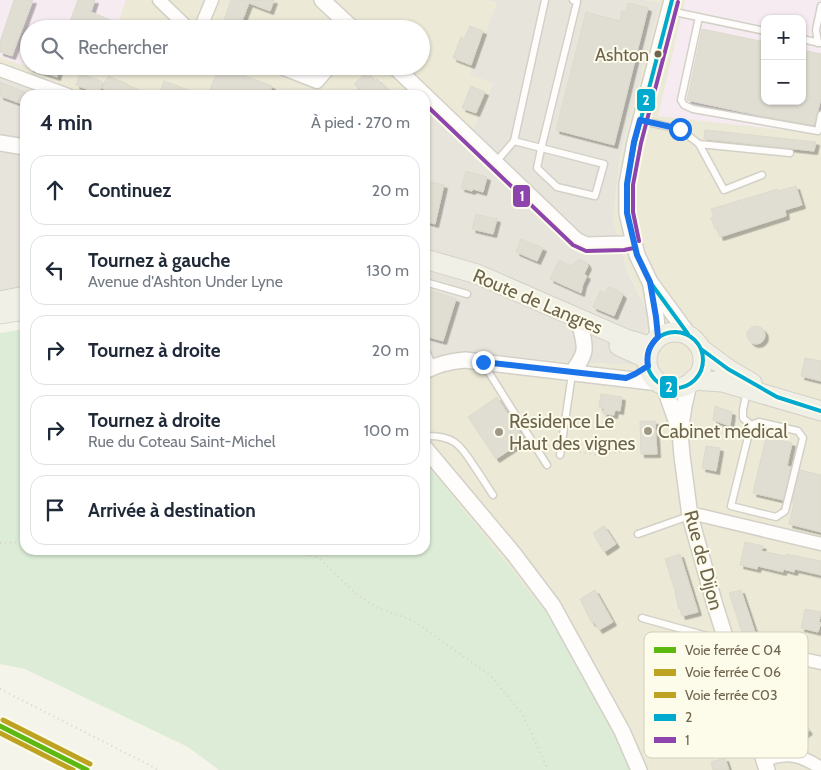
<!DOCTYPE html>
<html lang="fr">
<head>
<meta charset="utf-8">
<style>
  body { margin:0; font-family:Cabin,sans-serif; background:#f2f2f3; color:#1f2937 }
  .controls { position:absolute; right:15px; top:15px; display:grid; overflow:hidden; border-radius:10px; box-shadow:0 1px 4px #0004 }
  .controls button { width:45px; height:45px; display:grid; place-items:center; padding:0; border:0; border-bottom:1px solid #e0e1e3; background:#fff; color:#1f2937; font:25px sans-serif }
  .stop { position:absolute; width:15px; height:15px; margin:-11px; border:4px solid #1a73e8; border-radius:50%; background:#fff }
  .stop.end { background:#1a73e8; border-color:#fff; box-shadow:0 1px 5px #0008 }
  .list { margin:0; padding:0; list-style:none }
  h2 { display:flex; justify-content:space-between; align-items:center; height:65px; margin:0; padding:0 20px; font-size:21px }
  h2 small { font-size:16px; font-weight:400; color:#747a83 }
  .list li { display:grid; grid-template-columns:32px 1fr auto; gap:15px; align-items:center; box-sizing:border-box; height:70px; margin:0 10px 10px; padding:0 10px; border:1px solid #e0e1e3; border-radius:15px }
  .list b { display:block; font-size:19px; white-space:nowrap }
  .list p { margin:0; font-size:16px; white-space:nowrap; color:#747a83 }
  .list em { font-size:16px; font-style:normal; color:#747a83 }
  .icon { flex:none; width:28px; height:28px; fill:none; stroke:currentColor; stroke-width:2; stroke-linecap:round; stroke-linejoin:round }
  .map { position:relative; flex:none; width:821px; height:770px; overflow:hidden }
  .search { position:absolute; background:#fff; box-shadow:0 1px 4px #0004; left:20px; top:20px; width:410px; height:55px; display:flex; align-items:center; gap:12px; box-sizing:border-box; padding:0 18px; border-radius:28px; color:#747a83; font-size:19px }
  .panel { position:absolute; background:#fff; box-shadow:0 1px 4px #0004; left:20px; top:90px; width:410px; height:465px; border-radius:15px }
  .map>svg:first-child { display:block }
</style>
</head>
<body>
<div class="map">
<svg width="821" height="770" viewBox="0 0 821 770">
  <defs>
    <filter id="shadow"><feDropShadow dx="3.5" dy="3.5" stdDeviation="0" flood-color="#0004"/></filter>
  </defs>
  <rect width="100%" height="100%" fill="#f5f4ea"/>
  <!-- residential -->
  <path fill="#ece9d7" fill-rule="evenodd" d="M0,0h487l10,3 -26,72 22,8 -20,47 -48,-28v-7h-346l-79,-31zM29,29h392v37h-392z
    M645,0h176v770h-177l-99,-159 -120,-149v-98l10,-4 50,-6 69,7 78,4 19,-46 -24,-48 -14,-52 7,-63 39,-153zM765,19h37v82h-37z"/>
  <!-- industrial -->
  <path fill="#e7e5db" d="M487,0h158l15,3 -40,153 -7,63 14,52 24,48 -19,46 -78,-4 -69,-7 -50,6 -10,4v-262l9,-9 39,36 20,-46 -23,-8 27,-72z
    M0,63l85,32h-60v201l-25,4z"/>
  <!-- education -->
  <path fill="#f5ebf0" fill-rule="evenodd" d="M0,0h126l-10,29h-87v37h34l-5,12 -58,-21z
    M685,0h136v134l-163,-18zM765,19h37v82h-37z"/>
  <!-- green -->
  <path fill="#dcecd6" d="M25,329v221h400v-88l120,149 99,159h-425l-31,-23 -163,-78 -25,-5v-331z"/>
  <!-- building -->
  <path fill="#e0ddd2" stroke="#dddacd" filter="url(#shadow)" d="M14,0h19l-21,56 -12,-4v-10z
    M78,0h17l-4,12 42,17h-66z
    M231,0h43l-4,11 -21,-8 -10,26h-18z
    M628,3l20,5 -34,137 -58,-15 30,-118 34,9 2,-10 4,1z
    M470,26l13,5 -12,34 -18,-7 8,-21 3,2z
    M702,29l63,13v59h37v-51l19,4v44l-7,27 -52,-9 -75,-16z
    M30,66h30l-3,11 -27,-9z
    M219,66l53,20 -3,9h-61z
    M366,72l9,9 2,-2 11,11 -4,5h-18l-12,-11z
    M80,73l23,9 -4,12 -23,-9z
    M108,76l18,7v1l25,11h-34l-15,-7z
    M164,81l35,13v1h-40z
    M0,82l25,10v13l-25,-9z
    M471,86l14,6 -9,21 -14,-5z
    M705,130l111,12 -2,9 -110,-12z
    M466,171l21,6 -4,15 -10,-3 -1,2 -11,-3z
    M425,181l19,4 -9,39 -10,-3z
    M796,186l6,19 -17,5 1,6 -66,21 -3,-8h-2l-4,-11 3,-1 -3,-8 67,-20v2z
    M476,214l21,5 -4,15 -21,-5z
    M521,239l22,9 -6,13 -21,-9z
    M580,259l6,3 2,4 -4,8 3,2 -4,8 -2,9 -31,-14 9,-19 11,6z
    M608,287l11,4 4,4 -9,21 -21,-9 7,-16 5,2z
    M425,289l31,10 -13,42 -18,-5z
    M747 335a9 9 0 1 1 18 0a9 9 0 1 1-18 0Z
    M805,358l16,3v20l-20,-5z
    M601,394l21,3 -2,14 -5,-1 -1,5 -11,-1 1,-6 -5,-1z
    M497,397l28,43 -29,19 -28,-42z
    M715,406l17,6 -2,14 -17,-6z
    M640,421h15l2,33h-16z
    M766,437l26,6 -5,23 4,1 -8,33 -30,-7z
    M706,446l14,2 -4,23 -14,-3z
    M800,470l21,5v57l-32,-8 5,-21 -2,-1z
    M604,526l12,18 -12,8 -11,-19z
    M745,542l18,4 -2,5 25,5v-2l35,7v14l-26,-6 -1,3 -11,-3v3l-25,-6 -1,3 -17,-4z
    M680,554l18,58 -16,4 -2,-7h-1l-4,-15h1l-11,-35z
    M595,590l18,32 -14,8 -5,-8 -2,1 -12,-24z
    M741,590l15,45 5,-1 5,14 8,-3 5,16 -21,6 -7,-25 -5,2 -17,-51z
    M805,609l16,3 -2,10 2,1 -3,9 -17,-4z
    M774,694l12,15 4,-3 19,25 -15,11 -30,-40z
    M725,758l4,12h-16l-2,-8z"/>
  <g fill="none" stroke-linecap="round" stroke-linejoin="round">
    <!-- service casing -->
    <g stroke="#d3d1c7" stroke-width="9">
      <path id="service" d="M670,11l95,20
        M699,17l-18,83 3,5 9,4 125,22 3,-16
        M802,39l18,4
        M818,43l-2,-13 5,-24
        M642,121l38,8 19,15 25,46 38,-15
        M514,141l90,23 -9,32 -38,-9 -20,-19 4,-19 36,-147 -4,-2
        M699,144l91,9
        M496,162l18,-21 31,-141
        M425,282l42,12
        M427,353l6,14
        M483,363l64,102
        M747,390l-4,20v8l8,7 -20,81 45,11 9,-6 18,-73 -5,-7 -39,-9 -8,3
        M425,436c28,-1 35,8 49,30 7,10 13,20 19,29
        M560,455l12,-81
        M638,534l51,-18
        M642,618l83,23"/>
    </g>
    <!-- minor casing -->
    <g stroke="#d3d1c7" stroke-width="15">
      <path id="minor" d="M159,0l30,29
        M200,29l12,-29
        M276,66l41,16 14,-16
        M0,70l68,25
        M690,516l9,-1 122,29
        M803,659l18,4
        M764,760c24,-8 35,-6 57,8"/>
    </g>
    <!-- tertiary casing -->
    <g stroke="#d3d1c7" stroke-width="18">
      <path id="tertiary" d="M322,0l31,29
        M672,0l-37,142 -8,42v29l10,42 13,27 38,52
        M394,66l182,174 10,5 38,-1 9,-2
        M0,143l25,4
        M651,286l5,31 2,20
        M425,371c13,-7 26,-10 40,-11l194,23
        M572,373c13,-19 15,-21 9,-44
        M689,384l-5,22 -4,26 2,24 8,60 25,89 52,165
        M664,386l15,43
        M425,448l88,105 40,53 69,125 17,39"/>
    </g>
    <!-- primary casing -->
    <g stroke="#d3d0c7" stroke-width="21">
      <path id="primary" d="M425,259l52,15 149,65 24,7
        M0,301l25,-5
        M0,314l25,-4
        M647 360a28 28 0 1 1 56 0a28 28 0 1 1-56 0Z
        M619,346l28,13
        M701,349l27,20 24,14
        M693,380l29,2 99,29"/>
    </g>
    <!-- path -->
    <path stroke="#d6d3cb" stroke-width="2" stroke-dasharray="1 4" stroke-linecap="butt" d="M570,450l27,5 37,-5
      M0,543l25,-1
      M302,550l19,10 34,33 23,15 34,12 79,56 32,39 25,55
      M0,689l159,81"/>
    <!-- service -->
    <use href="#service" stroke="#fefdfc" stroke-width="6"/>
    <!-- minor -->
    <use href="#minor" stroke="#fefdfc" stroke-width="12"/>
    <!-- tertiary -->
    <use href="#tertiary" stroke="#fefdfc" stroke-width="15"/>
    <!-- primary -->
    <use href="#primary" stroke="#f0f0e6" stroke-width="19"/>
    <!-- bus-1 casing -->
    <g stroke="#fdfceb" stroke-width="8">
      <path id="bus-1" d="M672,0l-37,142 -8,42v29l10,42 13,27 38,52
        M647 360a28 28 0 1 1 56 0a28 28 0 1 1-56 0Z
        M701,349l27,20 49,28 44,14"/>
    </g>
    <!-- bus-2 casing -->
    <g stroke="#fdfceb" stroke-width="8">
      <path id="bus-2" d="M425,104l148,141 13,6 38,-1 10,-2
        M639,241l-6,-29v-27l8,-42 37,-141"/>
    </g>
    <!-- bus-1 -->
    <use href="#bus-1" stroke="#00a9ce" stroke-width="4"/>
    <!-- bus-2 -->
    <use href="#bus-2" stroke="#8e44ad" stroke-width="4"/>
    <!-- rail-1 casing -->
    <g stroke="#fdfceb" stroke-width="9">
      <path id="rail-1" d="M0,726l87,44"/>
    </g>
    <!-- rail-2 casing -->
    <g stroke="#fdfceb" stroke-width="9">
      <path id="rail-2" d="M0,733l73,37"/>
    </g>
    <!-- rail-3 casing -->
    <g stroke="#fdfceb" stroke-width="9">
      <path id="rail-3" d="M3,720l87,44"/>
    </g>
    <!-- rail-1 -->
    <use href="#rail-1" stroke="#5db810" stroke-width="5"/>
    <!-- rail-2 -->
    <use href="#rail-2" stroke="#bea322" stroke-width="5"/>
    <!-- rail-3 -->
    <use href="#rail-3" stroke="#bea322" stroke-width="5"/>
  </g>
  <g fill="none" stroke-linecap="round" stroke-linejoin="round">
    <!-- route -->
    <path stroke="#1a73e8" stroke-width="6" d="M483,362l143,16 9,-4 13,-8c-2,-12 1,-20 10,-29l-2,-20 -6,-35 -13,-27 -10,-42v-29l7,-42 6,-22 40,9"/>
  </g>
  <!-- markers -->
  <circle fill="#6f654e" stroke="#fdfceb" stroke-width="2" cx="658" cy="54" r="4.5"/>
  <g fill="#9e9785" stroke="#fdfceb" stroke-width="2">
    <circle cx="648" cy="431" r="5"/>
    <circle cx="499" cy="432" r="5"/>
  </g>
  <g text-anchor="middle" stroke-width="4" stroke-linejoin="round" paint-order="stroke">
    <!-- bus labels -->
    <g font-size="18" fill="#6f654e" stroke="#fdfceb" text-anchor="end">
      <text x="649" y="61">Ashton</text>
    </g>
    <!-- street labels -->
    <g font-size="19" fill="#6f654e" stroke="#fdfceb">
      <text transform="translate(538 301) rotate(23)" y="7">Route de Langres</text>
      <text transform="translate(704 560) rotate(75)" y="7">Rue de Dijon</text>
    </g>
    <!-- poi labels -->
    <g font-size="19" fill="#6f654e" stroke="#fdfceb" text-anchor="start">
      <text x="509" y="428">Résidence Le<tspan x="509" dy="22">Haut des vignes</tspan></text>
      <text x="658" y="438">Cabinet médical</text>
    </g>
  </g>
  <!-- legend -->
  <rect x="644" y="632" width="164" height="126" rx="8" fill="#fdfceb" stroke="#d2cfbc" stroke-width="1"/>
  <rect x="654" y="647" width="22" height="6" fill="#5db810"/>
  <rect x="654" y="669" width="22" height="7" fill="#bea322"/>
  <rect x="654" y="692" width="22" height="6" fill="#bea322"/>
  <rect x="654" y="714" width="22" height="7" fill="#00a9ce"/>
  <rect x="654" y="737" width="22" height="6" fill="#8e44ad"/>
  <g font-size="14" fill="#6f654e">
    <text x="685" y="655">Voie ferrée C 04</text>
    <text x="685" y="677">Voie ferrée C 06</text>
    <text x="685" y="700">Voie ferrée C03</text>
    <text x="685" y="722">2</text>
    <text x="685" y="745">1</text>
  </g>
  <g stroke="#fdfceb" stroke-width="2">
    <rect x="636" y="88" width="20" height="24" rx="5" fill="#00a9ce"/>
    <rect x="512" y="184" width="19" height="24" rx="5" fill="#8e44ad"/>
    <rect x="659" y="375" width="19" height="24" rx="5" fill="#00a9ce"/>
  </g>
  <g font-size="14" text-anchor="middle" font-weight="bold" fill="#fff">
    <text x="646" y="105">2</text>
    <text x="522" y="201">1</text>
    <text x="669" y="392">2</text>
  </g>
</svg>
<div class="controls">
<button>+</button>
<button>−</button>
</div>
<div class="stop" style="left:680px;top:129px"></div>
<div class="stop end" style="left:483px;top:362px"></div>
<div class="search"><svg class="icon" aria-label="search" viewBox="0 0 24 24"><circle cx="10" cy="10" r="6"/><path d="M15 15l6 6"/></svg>Rechercher</div>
<section class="panel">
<h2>4 min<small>À pied · 270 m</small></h2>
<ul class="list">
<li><svg class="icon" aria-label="ahead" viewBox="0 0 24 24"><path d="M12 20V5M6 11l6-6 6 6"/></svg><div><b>Continuez</b></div><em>20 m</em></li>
<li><svg class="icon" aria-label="left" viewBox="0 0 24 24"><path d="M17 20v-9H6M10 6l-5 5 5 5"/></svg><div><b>Tournez à gauche</b><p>Avenue d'Ashton Under Lyne</p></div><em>130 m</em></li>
<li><svg class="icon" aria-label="right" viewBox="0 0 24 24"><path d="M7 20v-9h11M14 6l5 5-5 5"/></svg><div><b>Tournez à droite</b></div><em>20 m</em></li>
<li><svg class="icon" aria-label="right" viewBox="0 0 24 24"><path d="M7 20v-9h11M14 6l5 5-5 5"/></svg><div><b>Tournez à droite</b><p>Rue du Coteau Saint-Michel</p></div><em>100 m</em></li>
<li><svg class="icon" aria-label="arrive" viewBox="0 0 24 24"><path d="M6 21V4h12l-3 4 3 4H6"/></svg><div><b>Arrivée à destination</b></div></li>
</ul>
</section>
</div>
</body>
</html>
